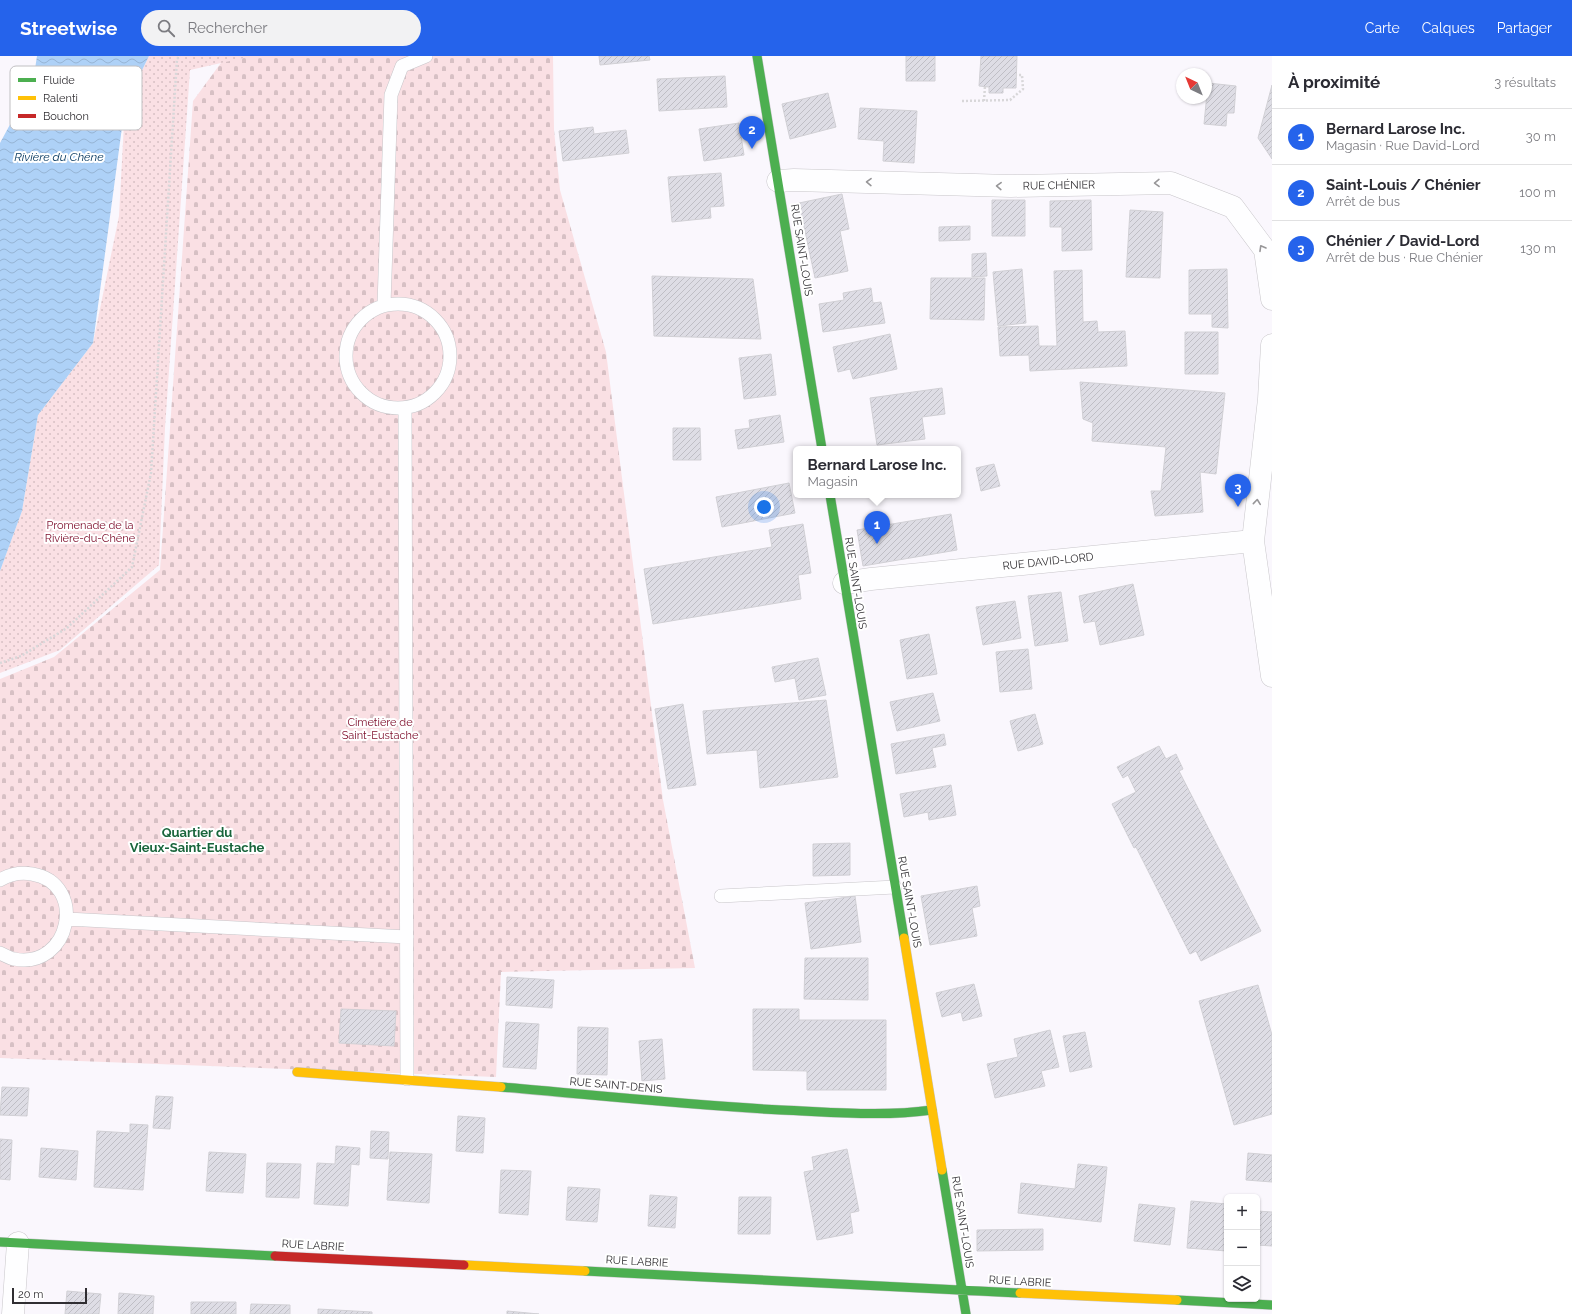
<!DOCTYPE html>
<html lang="fr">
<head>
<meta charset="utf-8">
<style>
  body { margin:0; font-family:Raleway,sans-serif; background:#f2f2f3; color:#2b2b33 }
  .controls { position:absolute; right:12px; bottom:12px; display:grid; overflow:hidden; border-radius:6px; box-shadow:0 1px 3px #0004 }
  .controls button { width:36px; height:36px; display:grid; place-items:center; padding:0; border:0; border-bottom:1px solid #e1e1e2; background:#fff; color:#2b2b33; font:20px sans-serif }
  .compass { position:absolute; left:1176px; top:12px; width:36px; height:36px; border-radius:50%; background:#fff; box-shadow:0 1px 3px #0004; rotate:317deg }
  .scale { position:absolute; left:12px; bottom:10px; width:75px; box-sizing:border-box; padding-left:4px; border:2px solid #302e32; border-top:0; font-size:11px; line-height:14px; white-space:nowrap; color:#302e32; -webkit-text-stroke:3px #fff; paint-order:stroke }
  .you { position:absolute; left:764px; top:451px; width:14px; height:14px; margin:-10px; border:3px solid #fff; border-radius:50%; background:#1a73e8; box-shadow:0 0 0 6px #1a73e833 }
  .badge { display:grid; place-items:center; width:26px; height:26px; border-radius:50%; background:#2563eb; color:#fff; font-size:13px; font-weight:700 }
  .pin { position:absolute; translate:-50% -33px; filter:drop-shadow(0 1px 2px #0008) }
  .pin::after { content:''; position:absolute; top:21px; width:14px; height:12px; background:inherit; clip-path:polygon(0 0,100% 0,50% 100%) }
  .popup { position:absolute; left:793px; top:390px; width:168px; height:52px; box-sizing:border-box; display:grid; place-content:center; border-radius:6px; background:#fff; filter:drop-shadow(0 1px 3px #0005); font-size:13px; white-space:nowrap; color:#7c7c81 }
  .popup b { font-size:15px; color:#2b2b33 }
  .popup::after { content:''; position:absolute; left:50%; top:100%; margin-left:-8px; border:8px solid transparent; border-top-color:#fff }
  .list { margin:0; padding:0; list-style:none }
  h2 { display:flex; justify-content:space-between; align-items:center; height:52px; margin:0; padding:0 16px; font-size:17px }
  h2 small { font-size:13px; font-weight:400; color:#7c7c81 }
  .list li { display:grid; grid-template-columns:26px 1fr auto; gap:12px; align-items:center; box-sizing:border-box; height:56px; padding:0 16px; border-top:1px solid #e1e1e2 }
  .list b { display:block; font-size:15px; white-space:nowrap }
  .list p { margin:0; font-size:13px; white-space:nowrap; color:#7c7c81 }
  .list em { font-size:13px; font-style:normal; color:#7c7c81 }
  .icon { flex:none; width:22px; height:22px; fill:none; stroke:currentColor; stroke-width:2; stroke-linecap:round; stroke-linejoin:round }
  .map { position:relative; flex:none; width:1272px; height:1258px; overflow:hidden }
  header { display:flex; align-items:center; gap:24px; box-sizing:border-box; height:56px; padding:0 20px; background:#2563eb; color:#fff }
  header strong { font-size:19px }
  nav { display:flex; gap:22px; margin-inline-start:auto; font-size:14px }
  .search { width:280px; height:36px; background:#f2f2f3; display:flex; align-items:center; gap:10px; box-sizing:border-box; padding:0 14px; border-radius:22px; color:#7c7c81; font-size:15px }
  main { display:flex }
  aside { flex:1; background:#fff }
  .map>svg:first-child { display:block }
</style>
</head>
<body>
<header>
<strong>Streetwise</strong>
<div class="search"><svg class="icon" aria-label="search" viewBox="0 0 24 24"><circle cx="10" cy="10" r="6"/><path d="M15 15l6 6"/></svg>Rechercher</div>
<nav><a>Carte</a><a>Calques</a><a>Partager</a></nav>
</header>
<main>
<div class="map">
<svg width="1272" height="1258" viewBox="0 0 1272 1258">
  <defs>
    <pattern id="cemetery-stones" width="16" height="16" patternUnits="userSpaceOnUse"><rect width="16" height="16" fill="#fae0e4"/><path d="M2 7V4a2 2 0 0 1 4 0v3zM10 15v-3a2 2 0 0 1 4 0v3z" fill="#d7c0c4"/></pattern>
    <pattern id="park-dots" width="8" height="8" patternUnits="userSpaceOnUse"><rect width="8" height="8" fill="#fae0e4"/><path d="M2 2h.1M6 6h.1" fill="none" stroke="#d7c0c4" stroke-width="1.8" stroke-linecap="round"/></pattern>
    <pattern id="water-waves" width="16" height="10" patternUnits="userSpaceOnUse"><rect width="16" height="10" fill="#aed1f7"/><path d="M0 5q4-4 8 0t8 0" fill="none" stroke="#96b4d4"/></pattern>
    <pattern id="building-hatch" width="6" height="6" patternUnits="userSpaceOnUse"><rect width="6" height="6" fill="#dedde5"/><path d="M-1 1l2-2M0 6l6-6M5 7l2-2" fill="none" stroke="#bfbec5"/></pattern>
  </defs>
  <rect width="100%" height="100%" fill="#faf7fd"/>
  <!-- cemetery -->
  <path fill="url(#cemetery-stones)" d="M226,0h327l1,74 6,60 46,162 57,448 32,168 -194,4 -5,105 -496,-19v-379l54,-22 106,-87 33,-469z"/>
  <!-- park -->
  <path fill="url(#park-dots)" d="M149,0h103l-62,14 -25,358 -6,137 -99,85 -60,23v-102l22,-60 16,-96 55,-72 26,-127 6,-111z"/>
  <!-- water -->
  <path fill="url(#water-waves)" d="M37,0h112l-24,49 -32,238 -55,72 -16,96 -22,60v-428l33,-61z"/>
  <!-- building -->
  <path fill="url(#building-hatch)" stroke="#d1d0d5" d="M599,0h50l1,4 -50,5z
    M906,0h29v25h-29z
    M981,0h36l-1,32h-13v5h-14v-6l-10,-1z
    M725,20l2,31 -68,4 -2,-32z
    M1208,27l28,3 -2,27h-7l-1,13 -22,-2z
    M1272,29v74l-14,-21z
    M828,37l8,34 -46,12 -8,-35z
    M860,52l57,3 -3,52 -31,-2 1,-20 -26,-2z
    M739,67l5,32 -40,6 -5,-32z
    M593,71l1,7 32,-4 3,23 -66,8 -4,-30z
    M721,117l3,33 -14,1 1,11 -39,4 -4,-45z
    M842,138l7,35 -9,2 8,40 -33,7 -16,-75z
    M992,144h33v36h-33z
    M1091,144l1,50 -30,1v-24h-12v-26z
    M1130,154l33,2 -3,66 -34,-1z
    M970,170v14l-31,1v-14z
    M986,197l1,23 -15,1v-23z
    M1022,213l4,54 -28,3 -5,-54z
    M1227,213l1,59 -16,-1v-13h-23v-44z
    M1082,214l1,52 14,-1 1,11 27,-1 2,35 -97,5 -1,-16 -29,1 -2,-29 40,-1 1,20h18l-3,-75z
    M652,220l101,3 8,60 -107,-3z
    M931,222h54l-1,42 -54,-1z
    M871,232l2,15 8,-1 4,21 -62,9 -4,-28 25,-4 -1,-7z
    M1185,276h33v42h-33z
    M890,278l7,35 -44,10 -3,-10 -12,3 -5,-25z
    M771,298l5,41 -32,4 -5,-41z
    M1080,326l145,11 -9,81 -16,-2 3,40 -48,4 -4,-25h10l5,-44 -74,-6 1,-18 -10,-4z
    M942,332l3,26 -23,3 3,22 -48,6 -7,-47z
    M780,359l4,27 -46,7 -3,-19 15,-2 -1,-8z
    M673,372h27l1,32h-28z
    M994,408l6,22 -19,5 -5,-23z
    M789,427l6,30 -73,14 -6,-30z
    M951,458l6,36 -94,16 -6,-36z
    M803,468l8,49 -13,2 3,24 -148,25 -9,-55 128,-22 -3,-17z
    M1133,528l11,51 -44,10 -5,-24 -11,2 -5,-27z
    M1061,536l7,49 -33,5 -7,-50z
    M1015,545l6,37 -38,7 -7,-38z
    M929,578l8,40 -30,5 -7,-39z
    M1028,593l4,40 -32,3 -4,-40z
    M818,602l8,37 -27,5 -4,-22 -20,4 -3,-15z
    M933,637l7,28 -43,10 -7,-29z
    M826,644l12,77 -78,11 -3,-38 -50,4 -4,-43z
    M683,648l13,81 -28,4 -13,-80z
    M1035,658l8,30 -25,7 -8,-30z
    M944,678l2,11 -14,3 4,19 -40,7 -5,-30z
    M1159,690l7,13 10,-5 7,15 -4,2 82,160 -60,30 -5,-10 -6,3 -54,-107 -2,1 -22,-44 24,-12 -8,-17 -5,3 -6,-11z
    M951,729l5,30 -27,5 -1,-8 -24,5 -4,-23z
    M850,787v32l-37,1v-32z
    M977,830l3,20 -8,2 5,28 -47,9 -9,-49z
    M855,840l6,46 -50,7 -6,-46z
    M805,902h63v42l-64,-1z
    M507,921l47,3 -2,28 -46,-3z
    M974,928l8,32 -19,5 -2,-9 -19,5 -6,-24z
    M1258,929l14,50v79l-38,11 -35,-124z
    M341,953l55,2 -2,35 -55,-3z
    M753,953h46v11h87v70h-79v-19l-54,-1z
    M506,966l33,2 -3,45 -33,-2z
    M578,971l30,1 -1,47 -30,-1z
    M1050,974l9,37 -18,4 4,15 -50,12 -8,-34 31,-7 -4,-18z
    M1085,976l7,35 -22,5 -7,-36z
    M662,983l3,40 -23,2 -3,-40z
    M2,1031l27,1 -2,28 -27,-1z
    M156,1040l17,1 -3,32 -17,-1z
    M458,1060l27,2 -2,35 -27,-2z
    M130,1068l18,1 -5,65 -49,-3 3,-56 33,2z
    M371,1075l18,1 -1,27 -18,-1z
    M0,1083l12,1 -2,40 -10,-1z
    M336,1090l24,2 -1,17 -8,-1 -3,42 -34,-2 3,-41 18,1z
    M41,1092l37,3 -2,29 -37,-3z
    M847,1093l12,62 -9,2 3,20 -36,7 -13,-68 10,-2 -2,-13z
    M209,1096l37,2 -3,39 -37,-2z
    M390,1096l42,2 -3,49 -42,-3z
    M1248,1097l24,2v27l-26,-2z
    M267,1107l34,1 -2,34 -33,-1z
    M1078,1108l29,3 -6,55 -83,-9 3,-30 54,6z
    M501,1114l30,1 -3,44 -29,-2z
    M568,1131l32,2 -3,33 -31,-2z
    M650,1139l27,2 -2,31 -27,-2z
    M739,1141h32l-1,37h-32z
    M1191,1145l36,3v47l-40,-3z
    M1139,1148l36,4 -5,37 -36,-4z
    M1257,1155l15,1v34l-15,-1z
    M1043,1173v21l-66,1v-21z
    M67,1235l34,3 -2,20h-34z
    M119,1237l35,3 -1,18h-35z
    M191,1246h45v12h-45z
    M251,1248l39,1v9h-40z
    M318,1253l54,3v2h-54z
    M507,1255l32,3h-32z"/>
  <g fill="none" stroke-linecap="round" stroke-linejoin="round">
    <!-- lane casing -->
    <g stroke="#c8c6ca" stroke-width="14">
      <path id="lane" d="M346 300a52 52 0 1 1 104 0a52 52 0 1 1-104 0Z
        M384,249l7,-210 11,-29 24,-10
        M405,352l2,671
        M0,824c10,-6 21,-8 32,-6 56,9 39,96 -18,85 -5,-1 -10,-4 -14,-6
        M721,840l174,-9
        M67,863l340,18"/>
    </g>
    <!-- street casing -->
    <g stroke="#c8c6ca" stroke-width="23">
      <path id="street" d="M778,125l16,-1 217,6 160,-3 62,24 32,43 7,49
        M1272,289l-3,54 -16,142 19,135
        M844,527l27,-4 382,-38
        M13,1258l5,-71"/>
    </g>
    <!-- fast casing -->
    <g stroke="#c8c6ca" stroke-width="10">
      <path id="fast" d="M757,0l65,393
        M830,439l74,443
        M501,1031c93,8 187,18 280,23 51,2 101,7 151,0
        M942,1114l24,144
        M0,1186l275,14
        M585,1215l435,22
        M1177,1244l95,5"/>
    </g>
    <!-- slow casing -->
    <g stroke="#c8c6ca" stroke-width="10">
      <path id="slow" d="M904,882l38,232
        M297,1016l204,15
        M464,1209l121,6
        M1020,1237l157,7"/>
    </g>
    <!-- jam casing -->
    <g stroke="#c8c6ca" stroke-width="10">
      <path id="jam" d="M275,1200l189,9"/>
    </g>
    <!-- path -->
    <path stroke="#d8d7d9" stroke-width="2.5" stroke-dasharray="2 2" stroke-linecap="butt" d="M962,45l48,-1 13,-11 -1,-14h-6
      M984,45l1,-15
      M0,607l21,-7 46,-28 65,-61 19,-94 26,-414 3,-3"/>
    <!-- lane -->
    <use href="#lane" stroke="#fefeff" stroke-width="13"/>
    <!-- street -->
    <use href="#street" stroke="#fefeff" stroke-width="22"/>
    <!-- fast -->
    <use href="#fast" stroke="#4caf50" stroke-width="9"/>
    <!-- slow -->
    <use href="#slow" stroke="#ffc107" stroke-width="9"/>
    <!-- jam -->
    <use href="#jam" stroke="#c62828" stroke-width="9"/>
  </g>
  <!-- one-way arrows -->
  <defs><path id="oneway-chevron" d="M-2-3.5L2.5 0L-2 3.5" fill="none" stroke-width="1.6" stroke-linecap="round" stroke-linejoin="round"/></defs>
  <g stroke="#979698">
    <use href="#oneway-chevron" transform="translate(869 126) rotate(-179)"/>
    <use href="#oneway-chevron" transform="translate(1157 127) rotate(179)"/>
    <use href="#oneway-chevron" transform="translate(999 130) rotate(-178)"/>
    <use href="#oneway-chevron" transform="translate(1262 192) rotate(-120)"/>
    <use href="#oneway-chevron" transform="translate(1257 446) rotate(-84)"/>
  </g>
  <g text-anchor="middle" stroke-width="4" stroke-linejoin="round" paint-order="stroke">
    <!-- street labels -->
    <g font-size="11" fill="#302e32" stroke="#fff">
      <text transform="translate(1059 129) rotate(-1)" y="4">RUE CHÉNIER</text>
      <text transform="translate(802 194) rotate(81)" y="4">RUE SAINT-LOUIS</text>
      <text transform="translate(1048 505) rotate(-6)" y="4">RUE DAVID-LORD</text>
      <text transform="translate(856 527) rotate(81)" y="4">RUE SAINT-LOUIS</text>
      <text transform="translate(910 846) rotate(80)" y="4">RUE SAINT-LOUIS</text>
      <text transform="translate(616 1029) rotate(5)" y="4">RUE SAINT-DENIS</text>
      <text transform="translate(963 1166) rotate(81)" y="4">RUE SAINT-LOUIS</text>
      <text transform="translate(313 1189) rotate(3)" y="4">RUE LABRIE</text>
      <text transform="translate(637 1205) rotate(3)" y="4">RUE LABRIE</text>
      <text transform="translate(1020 1225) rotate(3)" y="4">RUE LABRIE</text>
    </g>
    <!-- park labels -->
    <g font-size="11" fill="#7c0b29" stroke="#fff">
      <text x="90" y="473">Promenade de la<tspan x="90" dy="13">Rivière-du-Chêne</tspan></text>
      <text x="380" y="670">Cimetière de<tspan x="380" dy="13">Saint-Eustache</tspan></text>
    </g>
    <!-- water labels -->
    <g font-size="12" font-style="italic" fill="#01335b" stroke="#fff">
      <text x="59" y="105">Rivière du Chêne</text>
    </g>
    <!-- quarter labels -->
    <g font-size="13" font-weight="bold" fill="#19653b" stroke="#fff">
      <text x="197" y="781">Quartier du<tspan x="197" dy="15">Vieux-Saint-Eustache</tspan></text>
    </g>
  </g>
  <!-- legend -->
  <rect x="10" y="10" width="132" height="64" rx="6" fill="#fff" stroke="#c1c0c2" stroke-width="1"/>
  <rect x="18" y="22" width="18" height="4" fill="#4caf50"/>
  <rect x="18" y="40" width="18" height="4" fill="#ffc107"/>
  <rect x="18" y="58" width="18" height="4" fill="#c62828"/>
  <g font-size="11" fill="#302e32">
    <text x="43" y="28">Fluide</text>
    <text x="43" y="46">Ralenti</text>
    <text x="43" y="64">Bouchon</text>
  </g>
</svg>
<div class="controls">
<button>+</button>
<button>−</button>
<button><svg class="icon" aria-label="layers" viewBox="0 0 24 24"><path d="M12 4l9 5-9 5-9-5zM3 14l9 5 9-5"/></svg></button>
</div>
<svg class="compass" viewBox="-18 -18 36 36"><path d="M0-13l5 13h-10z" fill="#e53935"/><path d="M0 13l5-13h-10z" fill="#7c7c81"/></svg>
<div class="scale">20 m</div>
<div class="you"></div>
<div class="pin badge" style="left:877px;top:488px">1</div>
<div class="popup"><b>Bernard Larose Inc.</b>Magasin</div>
<div class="pin badge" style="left:752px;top:93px">2</div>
<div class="pin badge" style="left:1238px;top:451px">3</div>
</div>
<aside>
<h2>À proximité<small>3 résultats</small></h2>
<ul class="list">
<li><span class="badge">1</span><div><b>Bernard Larose Inc.</b><p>Magasin · Rue David-Lord</p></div><em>30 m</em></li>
<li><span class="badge">2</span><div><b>Saint-Louis / Chénier</b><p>Arrêt de bus</p></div><em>100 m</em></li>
<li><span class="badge">3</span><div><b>Chénier / David-Lord</b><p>Arrêt de bus · Rue Chénier</p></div><em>130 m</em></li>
</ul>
</aside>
</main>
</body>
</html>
